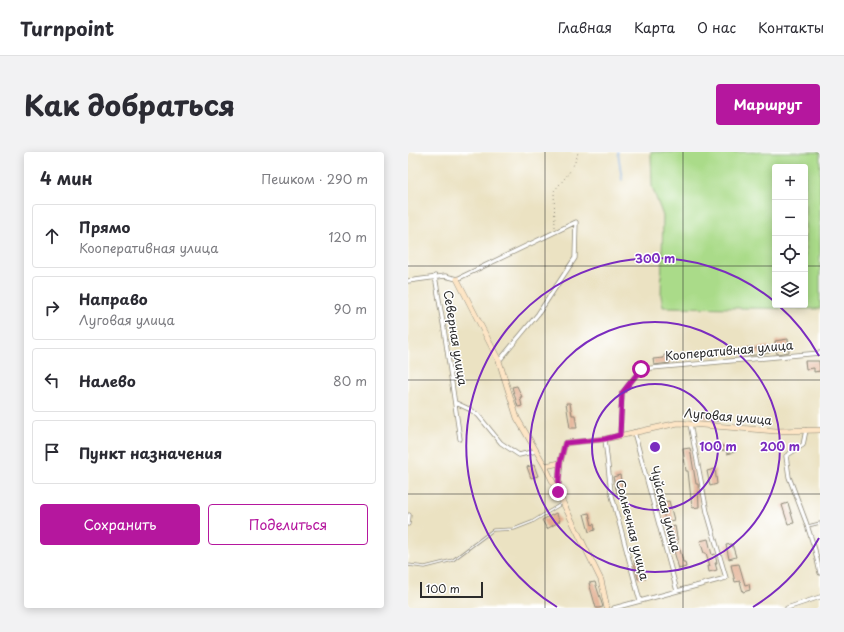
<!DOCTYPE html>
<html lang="ru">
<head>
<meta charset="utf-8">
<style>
  body { margin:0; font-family:"Playpen Sans",sans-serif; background:#f2f2f3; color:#2b2b33 }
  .controls { position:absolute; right:12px; top:12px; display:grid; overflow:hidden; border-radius:4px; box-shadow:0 2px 10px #0003 }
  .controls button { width:36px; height:36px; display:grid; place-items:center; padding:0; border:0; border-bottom:1px solid #e1e1e2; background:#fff; color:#2b2b33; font:20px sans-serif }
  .scale { position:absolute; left:12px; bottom:10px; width:63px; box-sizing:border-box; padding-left:4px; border:2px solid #2b2b2b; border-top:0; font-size:11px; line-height:14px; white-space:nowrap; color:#2b2b2b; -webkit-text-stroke:3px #fff; paint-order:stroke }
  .stop { position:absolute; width:12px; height:12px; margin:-9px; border:3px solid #b5179e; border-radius:50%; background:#fff }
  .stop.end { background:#b5179e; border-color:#fff; box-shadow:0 1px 4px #0008 }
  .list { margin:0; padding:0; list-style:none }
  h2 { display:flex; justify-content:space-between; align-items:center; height:52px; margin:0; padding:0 16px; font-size:17px }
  h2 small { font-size:13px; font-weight:400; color:#7c7c81 }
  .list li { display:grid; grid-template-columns:26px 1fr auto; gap:12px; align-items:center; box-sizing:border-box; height:64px; margin:0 8px 8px; padding:0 8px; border:1px solid #e1e1e2; border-radius:4px }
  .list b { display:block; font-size:15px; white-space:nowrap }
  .list p { margin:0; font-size:13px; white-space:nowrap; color:#7c7c81 }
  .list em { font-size:13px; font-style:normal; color:#7c7c81 }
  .actions { display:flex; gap:8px; padding:12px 16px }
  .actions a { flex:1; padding:9px 0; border:1px solid #b5179e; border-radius:4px; text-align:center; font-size:14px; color:#b5179e }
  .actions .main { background:#b5179e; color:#fff }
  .icon { flex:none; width:22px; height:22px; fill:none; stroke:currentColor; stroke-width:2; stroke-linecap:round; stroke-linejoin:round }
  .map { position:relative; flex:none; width:412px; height:456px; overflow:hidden; border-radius:4px }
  header { display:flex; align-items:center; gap:24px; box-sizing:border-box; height:56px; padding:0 20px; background:#fff; border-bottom:1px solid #e1e1e2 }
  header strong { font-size:19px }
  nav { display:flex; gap:22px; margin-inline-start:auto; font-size:14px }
  .intro { display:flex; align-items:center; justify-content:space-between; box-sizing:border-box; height:96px; padding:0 24px }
  h1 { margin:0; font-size:28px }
  .button { padding:10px 18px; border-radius:4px; background:#b5179e; color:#fff; font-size:14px; font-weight:700 }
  main { display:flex; gap:24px; padding:0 24px }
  aside { flex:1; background:#fff; border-radius:4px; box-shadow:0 2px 10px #0003 }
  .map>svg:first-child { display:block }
</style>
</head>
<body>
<header>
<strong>Turnpoint</strong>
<nav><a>Главная</a><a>Карта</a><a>О нас</a><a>Контакты</a></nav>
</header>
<div class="intro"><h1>Как добраться</h1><a class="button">Маршрут</a></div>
<main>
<aside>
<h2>4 мин<small>Пешком · 290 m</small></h2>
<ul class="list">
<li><svg class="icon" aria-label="ahead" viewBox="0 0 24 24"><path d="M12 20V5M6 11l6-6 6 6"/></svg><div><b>Прямо</b><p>Кооперативная улица</p></div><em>120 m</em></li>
<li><svg class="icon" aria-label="right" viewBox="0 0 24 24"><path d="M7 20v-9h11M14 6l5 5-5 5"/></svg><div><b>Направо</b><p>Луговая улица</p></div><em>90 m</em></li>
<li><svg class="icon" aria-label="left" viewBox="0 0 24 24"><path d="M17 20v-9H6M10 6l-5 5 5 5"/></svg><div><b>Налево</b></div><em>80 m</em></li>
<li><svg class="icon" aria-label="arrive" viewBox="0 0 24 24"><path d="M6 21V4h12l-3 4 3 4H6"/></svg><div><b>Пункт назначения</b></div></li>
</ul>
<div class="actions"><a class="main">Сохранить</a><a>Поделиться</a></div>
</aside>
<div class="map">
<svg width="412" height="456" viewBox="0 0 412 456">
  <rect width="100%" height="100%" fill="#fff"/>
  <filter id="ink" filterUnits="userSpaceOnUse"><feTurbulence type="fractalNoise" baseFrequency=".025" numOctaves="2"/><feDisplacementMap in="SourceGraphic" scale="8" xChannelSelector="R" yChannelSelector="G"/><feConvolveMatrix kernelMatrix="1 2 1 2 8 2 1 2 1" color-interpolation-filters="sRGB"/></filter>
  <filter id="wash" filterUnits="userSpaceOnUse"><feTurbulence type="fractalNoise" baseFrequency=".012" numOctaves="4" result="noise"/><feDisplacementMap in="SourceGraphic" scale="16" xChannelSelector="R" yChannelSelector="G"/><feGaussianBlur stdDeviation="0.9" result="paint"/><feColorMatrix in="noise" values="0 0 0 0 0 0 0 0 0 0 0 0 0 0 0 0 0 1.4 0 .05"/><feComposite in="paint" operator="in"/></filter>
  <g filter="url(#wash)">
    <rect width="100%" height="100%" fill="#ebe2c2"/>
    <!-- green -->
    <path fill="#aadb89" stroke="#6a835a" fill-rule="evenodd" d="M243,0h169v157l-157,-2 -2,-11 2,-80 -11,-29zM367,15h30v138h-30z"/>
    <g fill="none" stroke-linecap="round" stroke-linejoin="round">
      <!-- stream -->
      <path stroke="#75a8e1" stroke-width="1.5" d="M210,0l4,28"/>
    </g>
    <g id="blocks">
      <!-- building -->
      <path fill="#e2ad8f" d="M380,187l1,13 -12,2 -2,-13z
        M361,194l1,7 -23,3 -1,-8 5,-1v2z
        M256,203h5l1,8 -16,2 -1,-6 11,-1z
        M397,209h14l1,10 -6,1v-4l-8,1z
        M109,234l5,11h-2l2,9 -4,1 -6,-20z
        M158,251h4l2,12h3l2,13h-7z
        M292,261h11v2h7v6h-5v-2l-13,-1z
        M314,293l1,2 11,-1 1,6 -8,2 -1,-4 -9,1 -1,-5z
        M282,296l6,36h2l1,23 -7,1 -4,-37h-2l-3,-22z
        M126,313l4,11 -7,2 -4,-11z
        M307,317l2,15 -7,2 -3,-15z
        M212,323l3,17 -6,1 -4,-16z
        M261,349l5,19 -9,2 -3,-19z
        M380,351l6,20 -6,1 -6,-19z
        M148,361l4,8 -13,8 -5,-9z
        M181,361l3,12 2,-1 1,6 -6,2 -5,-18z
        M267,374l3,17 -6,2 -4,-17z
        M300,387l4,16 3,-1 2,9h-2l2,7 -8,2 -1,-6h2l-4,-13h-2l-4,-12z
        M324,392l4,13 -7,2 -3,-14z
        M272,397l3,13h2l1,5 -7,2 -5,-18z
        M230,408l3,12h3l2,6 -8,1 -4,-18z
        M331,412l6,21 4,-1 1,6 -7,2 -3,-11 -5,1 -4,-17z
        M187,430l8,25 -5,1h-2l-7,-25z"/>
    </g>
  </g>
  <g filter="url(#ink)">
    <use href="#blocks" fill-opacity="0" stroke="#8b8676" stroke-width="1"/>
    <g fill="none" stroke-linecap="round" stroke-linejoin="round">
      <!-- lane casing -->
      <g stroke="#8b8676" stroke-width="3">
        <path id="lane" d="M400,374l12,-3
          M0,413l17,2 28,-7 40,-30 21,-1 18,-7 29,-18"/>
      </g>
      <!-- street casing -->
      <g stroke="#8b8676" stroke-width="5">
        <path id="street" d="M27,124l9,53 16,110
          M0,129l37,-5 12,3 119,-57 -1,36 -37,56 -39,47
          M48,251l15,7 7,5 23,28 18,12 17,-4
          M398,278l-3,15 -17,11 3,21 17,45 9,28 5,23
          M226,280l43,159
          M212,283l2,-42 19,-24 179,-16
          M197,287l6,53 29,109
          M0,372l1,-9
          M206,456l112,-30 -19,-66 -17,-88
          M379,456l33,-11"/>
      </g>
      <!-- secondary casing -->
      <g stroke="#8b8676" stroke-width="6">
        <path id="secondary" d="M49,127l42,82 18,57 28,48 56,114 6,28
          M137,314l15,-3
          M150,340l2,-29 5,-20 40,-4 73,-16 98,8 44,-1"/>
      </g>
      <!-- path -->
      <path stroke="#8b8676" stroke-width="1" stroke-dasharray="1 3" stroke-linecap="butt" d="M147,75l-1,-36c10,-12 21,-23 24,-39"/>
      <!-- lane -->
      <use href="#lane" stroke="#fff" stroke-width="1.5"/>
      <!-- street -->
      <use href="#street" stroke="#fff" stroke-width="3.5"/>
      <!-- secondary -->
      <use href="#secondary" stroke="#fde5c5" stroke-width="5"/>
    </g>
  </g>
  <g fill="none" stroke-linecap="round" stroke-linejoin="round" filter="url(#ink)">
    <!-- route -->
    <path stroke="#b5179e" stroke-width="5" d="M150,340l2,-29 5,-20 40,-4 15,-4 2,-42 19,-24"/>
  </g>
  <!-- grid -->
  <path fill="none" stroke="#2b2b2b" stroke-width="1" stroke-opacity="0.55" d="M137,0v456M275,0v456M0,114h367M397,114h15M0,228h412M0,342h412"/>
  <!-- distance rings -->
  <g fill="none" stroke="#7b2cbf" stroke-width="2">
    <circle cx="247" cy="295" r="63"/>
    <circle cx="247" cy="295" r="125"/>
    <path d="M411 386A188 188 0 0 1 345 455M149 455A188 188 0 1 1 367 150M370 153A188 188 0 0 1 411 204"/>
  </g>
  <g text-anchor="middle" stroke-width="3" stroke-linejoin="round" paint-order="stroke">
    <!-- street labels -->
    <g font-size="12" fill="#2b2b2b" stroke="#fff">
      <text transform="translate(47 186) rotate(81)" y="4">Северная улица</text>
      <text transform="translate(321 199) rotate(-5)" y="4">Кооперативная улица</text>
      <text transform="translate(320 265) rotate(5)" y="4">Луговая улица</text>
      <text transform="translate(257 357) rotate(75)" y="4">Чуйская улица</text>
      <text transform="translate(224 378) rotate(76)" y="4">Солнечная улица</text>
    </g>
  </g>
  <circle cx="247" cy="295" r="6" fill="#7b2cbf" stroke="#fff" stroke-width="2"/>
  <g font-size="12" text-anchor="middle" font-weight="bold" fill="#7b2cbf" stroke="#fff" stroke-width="3" stroke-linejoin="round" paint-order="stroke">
    <text x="247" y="111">300 m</text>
    <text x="310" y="299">100 m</text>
    <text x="372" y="299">200 m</text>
  </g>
</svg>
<div class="controls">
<button>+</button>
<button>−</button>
<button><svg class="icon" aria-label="locate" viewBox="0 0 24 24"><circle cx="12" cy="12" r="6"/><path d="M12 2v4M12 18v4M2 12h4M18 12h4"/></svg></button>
<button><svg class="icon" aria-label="layers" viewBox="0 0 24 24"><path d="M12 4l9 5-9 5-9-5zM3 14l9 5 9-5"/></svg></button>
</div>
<div class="scale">100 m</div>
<div class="stop" style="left:233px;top:217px"></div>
<div class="stop end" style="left:150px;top:340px"></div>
</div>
</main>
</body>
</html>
